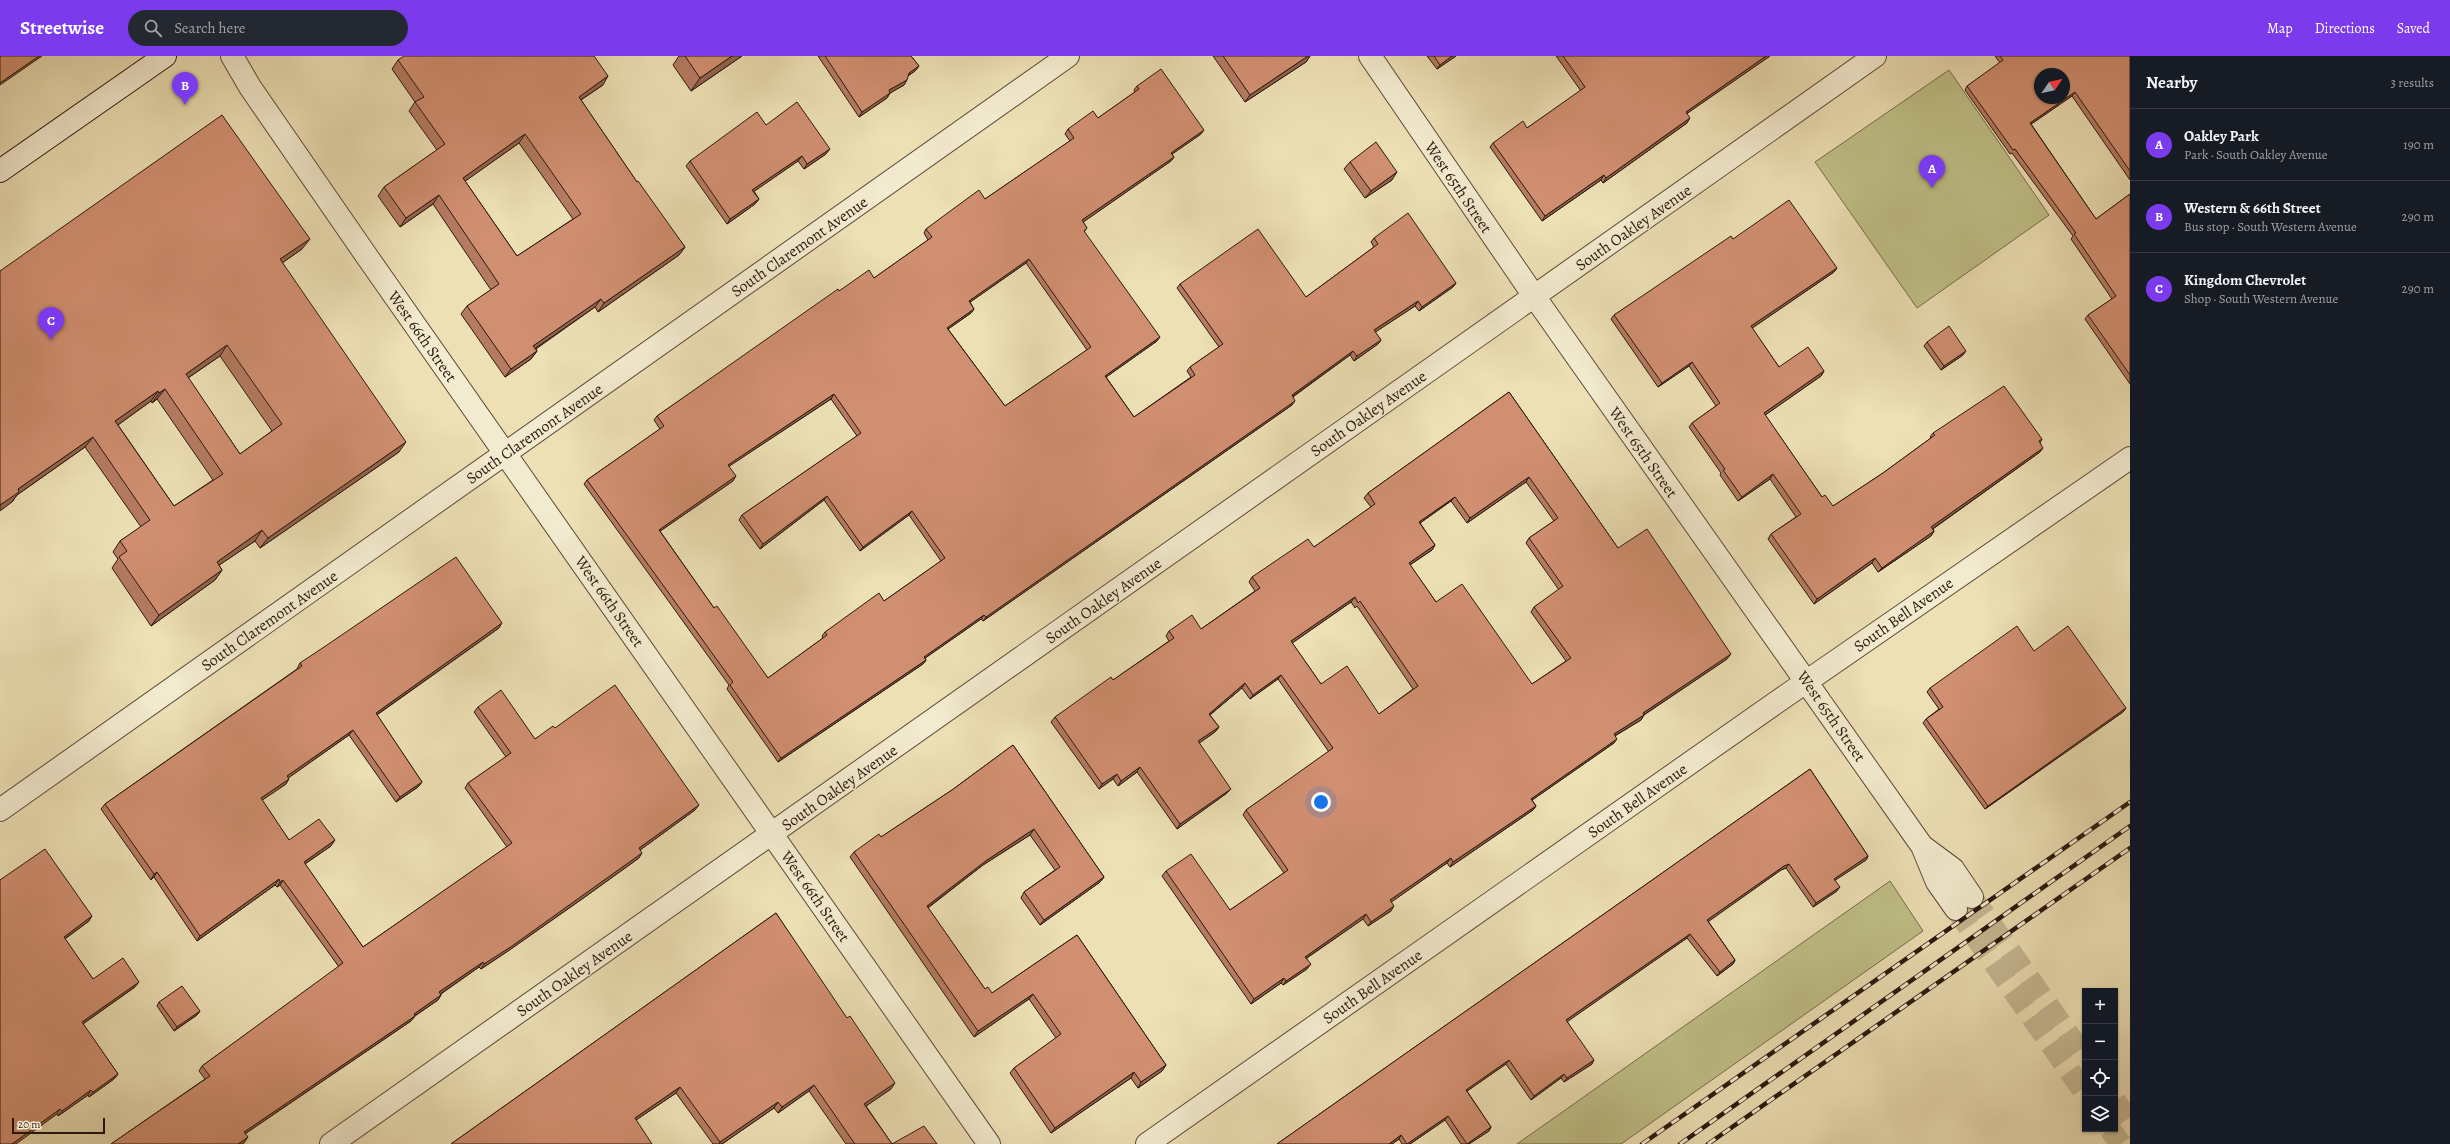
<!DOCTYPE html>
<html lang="en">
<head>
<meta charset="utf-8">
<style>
  body { margin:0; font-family:Alegreya,serif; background:#242831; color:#f1f3f6 }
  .controls { position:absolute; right:12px; bottom:12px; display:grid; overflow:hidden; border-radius:0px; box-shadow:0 1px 3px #0004 }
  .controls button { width:36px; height:36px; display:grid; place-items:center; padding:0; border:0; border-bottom:1px solid #363941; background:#171b24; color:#f1f3f6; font:20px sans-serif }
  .compass { position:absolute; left:2034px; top:12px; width:36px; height:36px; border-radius:50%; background:#171b24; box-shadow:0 1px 3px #0004; rotate:56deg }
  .scale { position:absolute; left:12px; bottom:10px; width:93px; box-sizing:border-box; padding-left:4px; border:2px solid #2b180e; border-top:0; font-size:11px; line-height:14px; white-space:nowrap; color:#2b180e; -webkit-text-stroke:3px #f3ebcf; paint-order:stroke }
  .you { position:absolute; left:1321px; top:746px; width:14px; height:14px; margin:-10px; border:3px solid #fff; border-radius:50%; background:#1a73e8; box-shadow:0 0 0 6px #1a73e833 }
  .badge { display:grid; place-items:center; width:26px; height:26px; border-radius:50%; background:#7c3aed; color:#fff; font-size:13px; font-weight:700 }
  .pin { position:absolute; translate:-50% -33px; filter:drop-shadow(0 1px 2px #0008) }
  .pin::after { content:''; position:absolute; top:21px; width:14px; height:12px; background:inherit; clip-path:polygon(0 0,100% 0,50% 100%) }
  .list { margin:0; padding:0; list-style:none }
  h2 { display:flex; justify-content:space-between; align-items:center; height:52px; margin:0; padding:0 16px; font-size:17px }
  h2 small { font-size:13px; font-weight:400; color:#9ea1a6 }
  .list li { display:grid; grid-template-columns:26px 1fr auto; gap:12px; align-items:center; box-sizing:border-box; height:72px; padding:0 16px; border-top:1px solid #363941 }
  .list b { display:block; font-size:15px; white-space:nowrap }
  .list p { margin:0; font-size:13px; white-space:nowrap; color:#9ea1a6 }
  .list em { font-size:13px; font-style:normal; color:#9ea1a6 }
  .icon { flex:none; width:22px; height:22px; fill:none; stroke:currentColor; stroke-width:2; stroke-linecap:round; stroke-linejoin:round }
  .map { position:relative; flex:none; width:2130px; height:1088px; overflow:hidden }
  header { display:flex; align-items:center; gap:24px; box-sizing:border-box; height:56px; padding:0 20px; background:#7c3aed; color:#fff }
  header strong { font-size:19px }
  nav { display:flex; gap:22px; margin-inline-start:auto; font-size:14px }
  .search { width:280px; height:36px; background:#242831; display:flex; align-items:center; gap:10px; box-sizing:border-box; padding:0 14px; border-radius:22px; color:#9ea1a6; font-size:15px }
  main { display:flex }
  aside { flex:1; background:#171b24 }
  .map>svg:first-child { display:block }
</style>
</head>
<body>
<header>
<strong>Streetwise</strong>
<div class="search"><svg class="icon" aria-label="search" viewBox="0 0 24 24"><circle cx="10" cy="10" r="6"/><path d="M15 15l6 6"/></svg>Search here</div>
<nav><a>Map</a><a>Directions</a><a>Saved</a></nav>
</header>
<main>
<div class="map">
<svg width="2130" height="1088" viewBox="0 0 2130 1088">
  <rect width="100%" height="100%" fill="#ede0b5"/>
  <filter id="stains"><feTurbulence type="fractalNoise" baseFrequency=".005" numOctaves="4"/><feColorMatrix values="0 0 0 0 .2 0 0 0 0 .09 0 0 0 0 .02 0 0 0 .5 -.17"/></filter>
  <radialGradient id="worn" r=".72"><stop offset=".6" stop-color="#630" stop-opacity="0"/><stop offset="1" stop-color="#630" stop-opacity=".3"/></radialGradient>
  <!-- green -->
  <path fill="#c0c088" stroke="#766c4b" d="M1949,14l100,145 -132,93 -102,-146z
    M1890,825l33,50 -302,213h-104z"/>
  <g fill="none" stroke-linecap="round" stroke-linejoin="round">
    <!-- minor-tunnel -->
    <path stroke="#c6b894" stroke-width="22" stroke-dasharray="22 11" stroke-linecap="butt" d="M1972,841l113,161
      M1956,853l129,184
      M2115,1045l15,21
      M2110,1073l11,15"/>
    <!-- minor casing -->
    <g stroke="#5c4a38" stroke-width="24">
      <path id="minor" d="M232,0l18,31 118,171 621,886
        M1370,0l164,240 388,550 15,36 19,27
        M0,754l1068,-754
        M1922,790l31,23 19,28
        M331,1088l1544,-1088
        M1147,1088l627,-440 356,-246"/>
    </g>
    <!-- secondary casing -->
    <g stroke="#2b180e" stroke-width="24">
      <path id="secondary" d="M0,115l165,-115"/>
    </g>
    <!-- minor -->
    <use href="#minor" stroke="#f3ebcf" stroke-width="22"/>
    <!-- secondary -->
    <use href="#secondary" stroke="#f3ebcf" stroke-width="22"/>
    <!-- rail casing -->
    <g stroke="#2b180e" stroke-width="4.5">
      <path id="rail" d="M1642,1088l488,-342
        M1680,1088l450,-318
        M1708,1088l422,-296"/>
    </g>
    <!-- rail -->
    <use href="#rail" stroke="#f3ebcf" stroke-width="3" stroke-dasharray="9" stroke-linecap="butt"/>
  </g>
  <!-- wall -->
  <path fill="#b47b61" stroke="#2b180e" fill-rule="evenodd" d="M679,0h63l-51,35 -18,-26z
    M818,0h93l8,10 -4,5 -7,5 -4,9 -14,8 -3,5 -28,19z
    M1213,0h97l-4,6 -61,40z
    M1427,0h29l-19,13z
    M1556,0h214l-83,57v10l-24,17 -60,43 -2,-3 -59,41 -52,-74 3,-4 34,-15 54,-37z
    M1995,0h135v124l-58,-84 -41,28 65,95 34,-25v190l-45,-65 3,-4 24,-16 -41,-60 2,-3 -61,-83 -2,1 -45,-64 2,-4 33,-23z
    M398,4l205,25 -22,15 56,82 48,65 -6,8 -81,57 -3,-5 -59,42 1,2 -6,8 -26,18 -44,-63 6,-8 24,-16 -58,-86 -33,23 -22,-31 6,-9 53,-37 -28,-39 6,-9 -23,-33zM519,87l54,76 -56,37 -52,-75z
    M1137,30l64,48 -29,20 2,3 -3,4 -88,61 4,6 -3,4 73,109 -51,36 28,40 57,-40 -4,-6 3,-4 29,-20 -42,-59 3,-4 126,13 68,-50 -3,-5 3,-4 82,45 -3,4 -34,24 -4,-5 -40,26 6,8 -3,4 -24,17 -4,-6 -57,42 -1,8 -309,216 -2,-2 -56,39 1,2 -3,4 -145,98 -51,-73 2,-4 -145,-201 3,-4 73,-51 -6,-9 3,-4 182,-125 35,-13 54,-38 -4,-7 2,-4 59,-30 85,-58 -5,-7 3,-5 30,-11 37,-26 -1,-2zM1026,207l61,87 -82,56 -57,-77 23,-16 3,-4 -4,-7zM831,343l26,37 -115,79 -3,5 21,29 64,-49 36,51 49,-36 32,46 -57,40 -59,31 -3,4 1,2 -55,40 -54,-70 -54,-77 73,-50 -4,-15z
    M766,69l60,29 -22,15 -6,-8 -44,30 5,8 -4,5 -28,20 -41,-58 4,-5z
    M1350,106l42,18 -27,18 -21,-29z
    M1733,183l104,29 -3,4 -82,56 27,39 45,4 -3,5 -56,39 57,82 11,9 50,-33 48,-35 -1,-1 3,-4 109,6 -2,4v9l-107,77 1,2 -3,5 -53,36 -6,-9 -58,41 -46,-65 3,-5 25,-17 -26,-38 -32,22 -18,-26 1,-2 -32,-46 3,-4 24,-17 -27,-40 -31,21 -47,-68 3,-4z
    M302,193l-20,14 117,189 -139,96 -5,-7 -36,24 3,5 -7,10 -64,46 -39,-58 6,-9 -5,-7 7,-11 21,-14 -56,-80 -68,48 -5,7 -12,-231zM220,300l52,75 -32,23 -52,-76zM157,343l56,81 -39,26 -56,-81 33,-24 1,2z
    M1927,286l36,13 -22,15 -17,-24z
    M1509,336l109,156 109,111 -83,56 -3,5 -26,16 -1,7 -82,57 4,6 -3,4 -83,57 -3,-4 -56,39v9l-23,15 -5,-7 -56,39v11l-24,16 -2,-2 -30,21 -89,-128 4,-5 64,39 54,-37 -41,-58 3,-5 83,-58 -51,-73 -28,20 -8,-11 -32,27 9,12 -4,5 -16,11 28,50 -50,36 -40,-57 -19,14 -5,-7 -14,10 -48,-67 4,-5 58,-37 56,-39 -3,-5 3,-5 32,-2 54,-38 -6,-9 3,-5 62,-30 57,-40 -7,-9 4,-5zM1526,426l28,39 -25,17 -3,5 33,47 -25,17 -3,5 35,49 -34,23 -96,-82 -26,-37 22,-15 3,-5 -15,-22 31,-22 16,22zM1351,546l4,6 2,-2 56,83 -34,25 -58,-30 -29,-41z
    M499,572l-122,87 45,67 -4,5 -22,15 -47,-67 -61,43 -2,6 -24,16 27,40 42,6 -26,18 58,83 144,-100 -42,-59 3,-5 38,-26 -32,-45 4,-5 57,32 20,-11 140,82 -55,40 -1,8 -57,41 -74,52 -27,18 -2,-2 -38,27v1l-3,5 -23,16 -4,5 -166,113 -1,9 -2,1h-131l94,-65 -6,-8 3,-5 137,-99 -59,-82 -3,2 -2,-2 -78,56 -43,-64 -3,3 -50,-71 4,-5 192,-135 3,-6z
    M2034,595l92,57 -3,4 -138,97 -62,-86 3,-4 13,-10 -12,-17 3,-4z
    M1013,689l91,132 -4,5 -60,43 -19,-27 3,-6 31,-22 -25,-35 -47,30 -55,43 57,81 7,4 85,-58 89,130 -4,6 -24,17 -7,-10 -80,55 -41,-60 4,-5 42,-30 -27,-39 -55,38 -124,-180 4,-5 27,-15 71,-47z
    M1810,713l58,87 -2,4 -31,20 2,11 -24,16 -27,-39 -5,2 -73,51 27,39 -2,4 -16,12 -30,-38 -120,83 25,43 -28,18 -3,-4 -30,22 -25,-36 -39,27 24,36 -2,4 -20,13h-8l-16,-24 -35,24h-8l-3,-5 -7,5h-115z
    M0,824l89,41 -24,18 28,40 42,8 -52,37 35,50 -4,5 -25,18 -1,-2 -30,21 -1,-2z
    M776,857l115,176 -25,17 26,38h45h-91l-37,-53 -31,22 -4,-5 -52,36h-9l-37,-51 -40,27 -185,24z
    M159,946l41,9 -3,4 -23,16 -17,-25z"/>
  <!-- shaded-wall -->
  <path fill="#92644f" stroke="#2b180e" d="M39,0h3l-42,29v-2z
    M732,0h10l-51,35 9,-13z
    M1308,0h2l-4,6 -61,40 5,-7z
    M1452,0h4l-19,13 3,-4z
    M1766,0h4l-88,61 4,-5z
    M919,10l-4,5 -10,7 4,-5z
    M608,20l-5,9 -30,20 6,-8z
    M907,24l-3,5 -14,8 -3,5 -28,19 3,-5 27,-22z
    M2075,36l-3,4 -45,31 3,-4z
    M1690,62l-3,5 -84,60 3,-5z
    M1204,74l-3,4 -33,23 3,-4z
    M525,78l-6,9 -62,44 6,-9z
    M830,93l-4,5 -22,15 3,-5z
    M802,100l-4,5 -49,34 3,-5z
    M1174,101l-3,4 -92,64 3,-5z
    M1397,116l-5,8 -27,18 6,-7z
    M1604,119l-3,5 -59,41 3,-5z
    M439,139l-6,9 -33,23 6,-9z
    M759,143l-4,5 -28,20 3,-5z
    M310,183l-8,10 -30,21 8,-11z
    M685,191l-6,8 -81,57 6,-9z
    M1029,203l-3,4 -60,42 3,-4z
    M1837,212l-3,4 -86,59 3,-5z
    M1456,227l-3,4 -34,24 3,-4z
    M601,243l-6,8 -68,47 6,-8z
    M1418,245l-3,5 -44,29 3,-5z
    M974,253l-3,4 -27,19 3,-4z
    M1160,281l-3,4 -55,39 3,-4z
    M1381,284l-3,4 -24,17 3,-5z
    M227,289l-7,11 -41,28 7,-10z
    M537,295l-6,8 -26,18 6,-8z
    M1353,295l-3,4 -61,44 3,-4z
    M1966,295l-3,4 -22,15 3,-4z
    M1692,306l-3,4 -31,21 4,-4z
    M1824,315l-3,5 -60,42 3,-5z
    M165,333l-8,10 -5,4 7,-10z
    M158,335l-7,10 -43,31 7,-11z
    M834,338l-3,5 -106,70 3,-4z
    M1295,345l-3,4 -309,216 3,-4z
    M93,381l-8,10 -68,48 -5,7 -12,9v-6l18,-16z
    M406,386l-7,10 -139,96 8,-10z
    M2043,392l-3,4 -112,80 3,-5z
    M1773,418l-3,5 -32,22 4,-4z
    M736,420l-3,5 -77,53 3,-4z
    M1529,421l-3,5 -59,41 3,-5z
    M827,440l-3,4 -64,49 3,-5z
    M1455,441l-4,4 -35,25 3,-4z
    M912,455l-3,4 -49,36 3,-4z
    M262,474l-7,11 -46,31 8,-10z
    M1934,475l-3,5 -53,36 4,-4z
    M1435,489l-3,5 -27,18 4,-5z
    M1875,502l-3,5 -58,41 3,-5z
    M222,514l-7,10 -64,46 8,-11z
    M1355,541l-4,5 -63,44 3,-5z
    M984,559l-3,4 -60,42 3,-4z
    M502,567l-3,5 -127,90 4,-5z
    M1731,598l-4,5 -88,59 4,-5z
    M926,604l-3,4 -145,98 3,-4z
    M1281,619l-3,4 -28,20 3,-4z
    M1245,627l-3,5 -36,30 3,-4z
    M2126,652l-3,4 -138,97 3,-3z
    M1644,659l-3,5 -30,18 3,-4z
    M1219,671l-4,5 -20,14 3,-5z
    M353,674l-4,5 -65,46 3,-5z
    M1617,683l-3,4 -86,60 3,-4z
    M1140,711l-3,5 -19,14 3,-5z
    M1117,718l-4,5 -14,10 3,-5z
    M289,723l-3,5 -28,19 3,-5z
    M422,726l-4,5 -22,15 4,-5z
    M1231,733l-4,4 -50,36 3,-5z
    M699,749l-4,5 -59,43 3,-5z
    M1536,750l-3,4 -83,57 3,-5z
    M1034,773l-4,6 -47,30 -60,46 4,-5 60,-46z
    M335,784l-4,6 -31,21 4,-5z
    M642,797l-3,5 -57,41 -74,52 -27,18 3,-5z
    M1868,800l-2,4 -35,23 3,-4z
    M1451,802l-4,5 -60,42 3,-5z
    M1789,808l-3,4 -5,2 -76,54 2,-4 77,-54z
    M157,816l-3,5 -3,3 3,-6z
    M1104,821l-4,5 -60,43 4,-5z
    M279,823l-4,6 -78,56 3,-5z
    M283,824l-3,5 -3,2 3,-5z
    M1840,831l-3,4 -24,16 3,-4z
    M1394,850l-3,5 -23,15 3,-4z
    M1366,858l-3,5 -61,42 3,-4z
    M92,860l-3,5 -29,21 4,-5z
    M1690,878l-3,4 -123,86 2,-4z
    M1735,904l-2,4 -16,12 3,-4z
    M483,906l-4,5 -43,30 3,-5z
    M1311,908l-4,5 -24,16 3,-4z
    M1284,922l-3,5 -30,21 3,-5z
    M139,926l-4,5 -57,40 4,-5z
    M1033,938l-4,5 -55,38 4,-6z
    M441,939l-3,5 -28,19 4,-5z
    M200,955l-3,4 -23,16 3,-4z
    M415,960l-4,5 -171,116 4,-5z
    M1509,1004l-3,4 -43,30 3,-4z
    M1594,1004l-2,4 -28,18 3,-4z
    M1166,1009l-4,6 -24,17 3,-6z
    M1134,1016l-3,6 -80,55 4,-5z
    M118,1018l-4,5 -25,18 4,-5z
    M1564,1018l-3,4 -30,22 3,-4z
    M895,1027l-4,6 -31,21 4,-6z
    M814,1029l-5,6 -31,22 4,-6z
    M680,1031l-4,6 -46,31 5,-6z
    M91,1034l-3,5 -30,21 4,-5z
    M778,1046l-4,6 -52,36h-3l1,-2z
    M60,1053l-3,5 -41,30h-4z
    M1448,1060l-3,4 -35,24h-3z
    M1491,1071l-2,4 -20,13h-2z
    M1401,1079l-2,4 -7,5h-3z
    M248,1081l-4,6 -2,1h-4z"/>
  <!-- building -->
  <path fill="#d18f71" stroke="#2b180e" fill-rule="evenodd" d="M0,0h39l-39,27z
    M404,0h190l14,20 -29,21 58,85 1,-1 47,66 -81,56 -3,-4 -68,47 4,5 -26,18 -44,-63 32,-22 -60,-89 -33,23 -22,-31 61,-43 -30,-42 9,-5 -26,-37zM525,78l56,80 -64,42 -54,-78z
    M685,0h47l-32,22z
    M825,0h86l8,10 -10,7 -2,7 -18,10 1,3 -28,19z
    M1223,0h85l-58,39z
    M1434,0h18l-12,9z
    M1563,0h203l-80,56 4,6 -24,17 -60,43 -2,-3 -59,41 -52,-73 30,-22 4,7 58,-41z
    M2000,0h130v115l-55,-79 -45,31 66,96 34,-25v181l-42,-60 28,-19 -42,-62 2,-1 -61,-84 -2,1 -46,-64 36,-26zM2040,18h24v24h-24z
    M1161,13l43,61 -33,23 3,4 -92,63 5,8 -3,3 76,106 -55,39 29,41 61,-42 -5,-8 33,-23 -43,-60 78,-55 48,68 72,-53 -4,-6 34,-25 48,70 -34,24 -4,-6 -44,29 7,10 -24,16 -4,-5 -61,44 3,6 -309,216 -2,-2 -60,42 2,3 -145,98 -51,-73 3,-3 -146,-202 77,-54 -7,-10 181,-127 1,2 30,-21 5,8 58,-41 -6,-8 27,-20 26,-19 6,9 89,-61 -6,-9 25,-18 5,7 41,-29 -2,-3zM1029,203l62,88 -86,59 -58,-78 27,-19 -5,-8zM834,338l27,39 -119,82 21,29 64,-48 36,51 49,-36 33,47 -61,43 -5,-8 -54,39 2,3 -59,43 -51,-72 -3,2 -55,-78 77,-54 -8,-11z
    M797,46l33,47 -23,15 -5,-8 -50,34 7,9 -29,20 -40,-58 67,-49 9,13z
    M222,59l88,124 -30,20 126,183 -138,96 -6,-8 -45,32 5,8 -63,45 -40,-58 8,-6 -7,-10 30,-21 -57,-83 -75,52 1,3 -19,13v-234zM227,289l55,79 -42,30 -54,-80zM165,333l58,85 -49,32 -59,-85 43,-30 1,2z
    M1376,86l21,30 -26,19 -21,-29z
    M1789,144l48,68 -86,58 28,41 29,-20 16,24 -60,42 58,84 3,-2 8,11 50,-33 52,-38 -2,-2 71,-47 38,53 -3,2 4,7 -112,79 3,4 -52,37 -7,-10 -58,41 -46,-65 30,-20 -28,-40 -31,23 -19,-27 2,-1 -33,-46 28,-20 -28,-41 -30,21 -48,-68 117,-79 2,3z
    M1949,270l17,25 -22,15 -17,-24z
    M1509,336l109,156 29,-19 84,125 -88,59 1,2 -30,19 3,5 -86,60 5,7 -83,56 -2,-4 -61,42 4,6 -23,16 -5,-8 -61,43 6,7 -25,17 -2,-3 -30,21 -88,-128 25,-17 39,56 58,-40 -42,-60 87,-62 -52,-73 -28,20 -8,-12 -36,31 10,13 -21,14 33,48 -51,35 -40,-57 -19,14 -4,-7 -15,10 -47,-67 56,-40 2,3 61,-42 -5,-7 23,-16 9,14 59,-41 -8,-11 56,-38 6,8 61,-43 -7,-11zM1529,421l29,41 -29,20 34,48 -29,21 37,51 -39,26 -70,-100 -26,18 -27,-39 26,-18 -16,-23 36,-25 15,21zM1355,541l3,6 2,-2 58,85 -39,28 -32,-48 -26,18 -30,-43z
    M456,501l46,66 -126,90 46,69 -22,15 -47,-67 -66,46 2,3 -28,19 28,42 30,-21 16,21 -31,22 59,85 149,-104 -44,-60 43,-30 -33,-46 23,-17 34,49 18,-13 2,2 60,-43 84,120 -60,43 3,5 -56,40 -74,53 -28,18 -1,-2 -44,30 2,3 -27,19 1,2 -171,116 4,5 -10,7h-127l99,-68 -8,-10 141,-103 -60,-83 -3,2 -1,-3 -79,57 -43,-64 -3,2 -49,-70 197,-138 -2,-3 27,-18z
    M2017,570l17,25 34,-25 58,82 -138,98 -62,-87 17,-12 -13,-19z
    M1013,689l91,132 -60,43 -20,-28 36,-25 -26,-38 -47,31 -60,46 58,83 3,-2 4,6 85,-58 89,130 -25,17 -7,-10 -79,56 -41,-60 47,-34 -28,-40 -55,37 -124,-179 25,-18 2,3 71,-47z
    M1810,713l58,87 -34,23 6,8 -24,16 -27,-39 -5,2 -77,54 28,40 -15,12 -30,-38 -124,86 28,40 -27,18 -3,-4 -30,22 -25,-36 -43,30 25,37 -24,17 -19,-28 -41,28 -6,-9 -12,9h-112z
    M45,793l47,67 -28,21 29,42 30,-21 16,24 -57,40 36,52 -25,18 -2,-2 -29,21 -2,-2 -48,35h-12v-264z
    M776,857l71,105 3,-2 45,67 -31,21 28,40 32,-18 13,18h-82l-41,-59 -32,22 -4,-5 -58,40 -40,-55 -45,31 17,26h-201z
    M182,930l18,25 -23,16 -18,-25z"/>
  <g text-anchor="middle" stroke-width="3" stroke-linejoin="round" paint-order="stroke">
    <!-- street labels -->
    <g font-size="16" fill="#2b180e" stroke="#f3ebcf">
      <text transform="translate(1459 131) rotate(56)" y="6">West 65th Street</text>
      <text transform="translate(1633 171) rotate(-35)" y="6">South Oakley Avenue</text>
      <text transform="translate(799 190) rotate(-35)" y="6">South Claremont Avenue</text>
      <text transform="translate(423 280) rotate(55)" y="6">West 66th Street</text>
      <text transform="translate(1368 357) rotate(-35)" y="6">South Oakley Avenue</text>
      <text transform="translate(534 377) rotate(-35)" y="6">South Claremont Avenue</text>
      <text transform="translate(1644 396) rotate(55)" y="6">West 65th Street</text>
      <text transform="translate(1103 544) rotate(-35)" y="6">South Oakley Avenue</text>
      <text transform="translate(610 545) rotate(55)" y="6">West 66th Street</text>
      <text transform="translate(1903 558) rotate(-35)" y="6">South Bell Avenue</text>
      <text transform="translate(269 564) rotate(-35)" y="6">South Claremont Avenue</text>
      <text transform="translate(1832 660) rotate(55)" y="6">West 65th Street</text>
      <text transform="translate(839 731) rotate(-35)" y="6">South Oakley Avenue</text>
      <text transform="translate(1637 744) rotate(-35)" y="6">South Bell Avenue</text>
      <text transform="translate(816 840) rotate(55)" y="6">West 66th Street</text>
      <text transform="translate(574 917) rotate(-35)" y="6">South Oakley Avenue</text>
      <text transform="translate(1372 930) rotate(-35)" y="6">South Bell Avenue</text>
    </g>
  </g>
  <rect width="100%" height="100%" filter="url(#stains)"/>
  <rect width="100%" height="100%" fill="url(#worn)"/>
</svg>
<div class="controls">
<button>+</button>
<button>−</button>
<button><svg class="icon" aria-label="locate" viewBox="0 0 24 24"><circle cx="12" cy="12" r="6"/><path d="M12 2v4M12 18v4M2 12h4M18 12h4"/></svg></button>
<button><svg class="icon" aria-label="layers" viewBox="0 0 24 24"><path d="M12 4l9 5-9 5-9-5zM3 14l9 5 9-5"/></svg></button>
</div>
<svg class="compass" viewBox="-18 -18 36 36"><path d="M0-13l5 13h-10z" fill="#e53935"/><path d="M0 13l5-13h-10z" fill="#9ea1a6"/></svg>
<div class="scale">20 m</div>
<div class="you"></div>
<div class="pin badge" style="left:1932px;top:132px">A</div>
<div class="pin badge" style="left:185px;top:49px">B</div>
<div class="pin badge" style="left:51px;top:284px">C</div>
</div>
<aside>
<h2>Nearby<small>3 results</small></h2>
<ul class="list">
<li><span class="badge">A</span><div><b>Oakley Park</b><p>Park · South Oakley Avenue</p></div><em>190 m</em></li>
<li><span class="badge">B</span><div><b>Western &amp; 66th Street</b><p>Bus stop · South Western Avenue</p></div><em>290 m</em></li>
<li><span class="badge">C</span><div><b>Kingdom Chevrolet</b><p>Shop · South Western Avenue</p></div><em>290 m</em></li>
</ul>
</aside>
</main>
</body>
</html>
